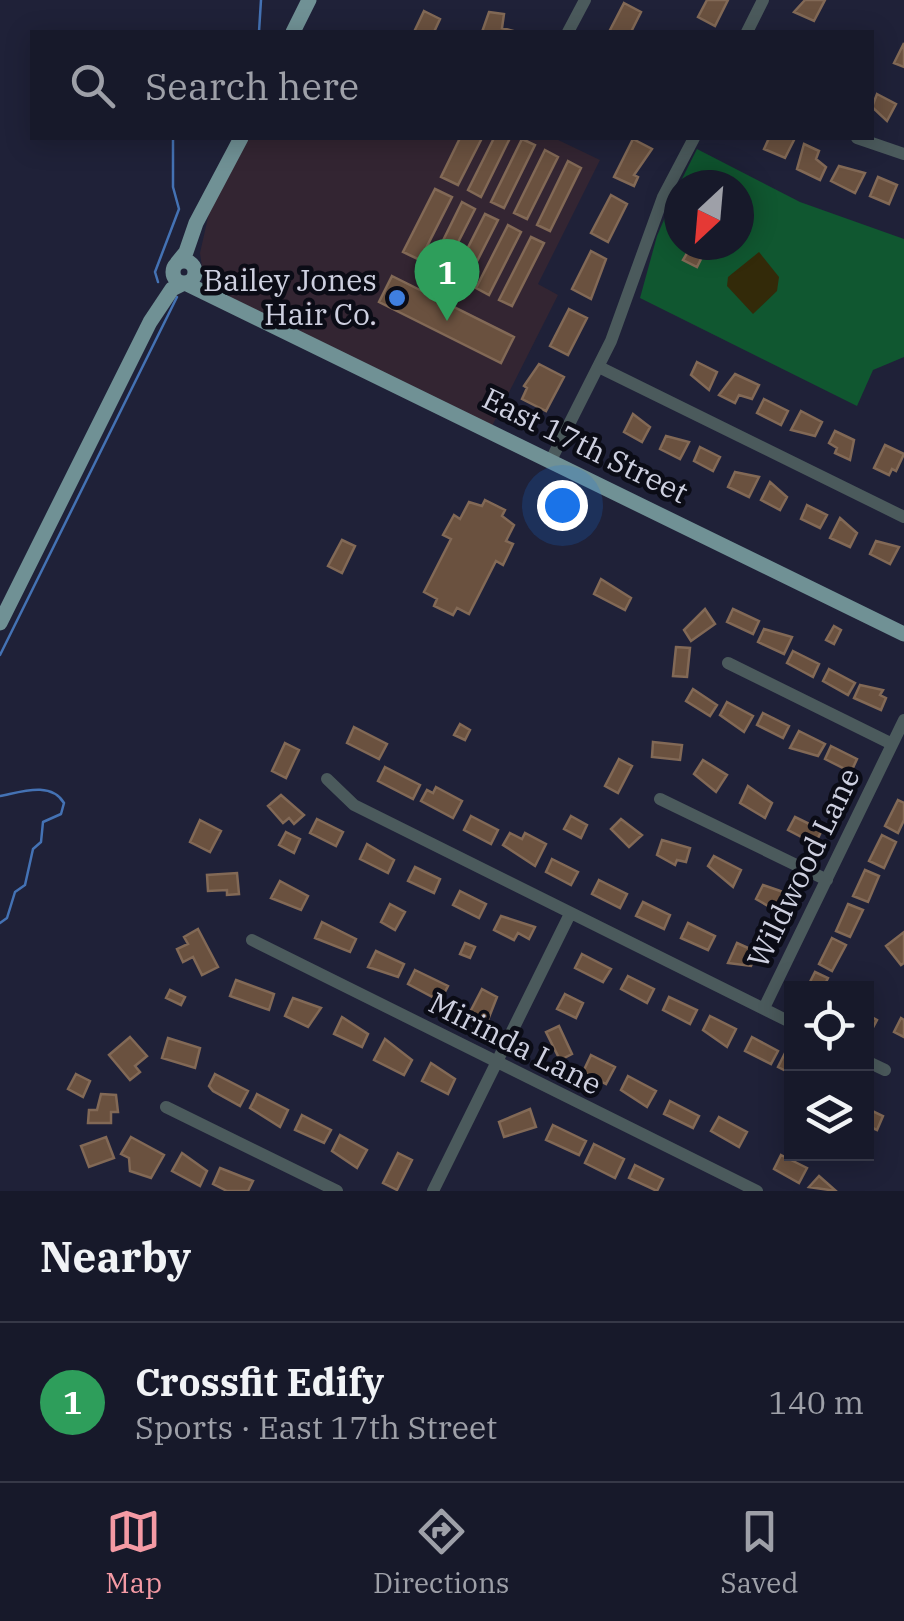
<!DOCTYPE html>
<html lang="en">
<head>
<meta charset="utf-8">
<style>
  body { margin:0; font-family:"IBM Plex Serif",serif; background:#202232; color:#f1f3f6 }
  .controls { position:absolute; right:30px; bottom:30px; display:grid; overflow:hidden; border-radius:0px; box-shadow:0 5px 25px #0003 }
  .controls button { width:90px; height:90px; display:grid; place-items:center; padding:0; border:0; border-bottom:2px solid #363847; background:#17192a; color:#f1f3f6; font:50px sans-serif }
  .compass { position:absolute; left:664px; top:170px; width:90px; height:90px; border-radius:50%; background:#17192a; box-shadow:0 5px 25px #0003; rotate:206deg }
  .you { position:absolute; left:562px; top:505px; width:35px; height:35px; margin:-25px; border:8px solid #fff; border-radius:50%; background:#1a73e8; box-shadow:0 0 0 15px #1a73e833 }
  .badge { display:grid; place-items:center; width:65px; height:65px; border-radius:50%; background:#f49aa4; color:#fff; font-size:32px; font-weight:700 }
  .pin { position:absolute; translate:-50% -82px; filter:drop-shadow(0 2px 5px #0008) }
  .pin::after { content:''; position:absolute; top:52px; width:35px; height:30px; background:inherit; clip-path:polygon(0 0,100% 0,50% 100%) }
  .list { margin:0; padding:0; list-style:none }
  h2 { display:flex; justify-content:space-between; align-items:center; height:130px; margin:0; padding:0 40px; font-size:42px }
  h2 small { font-size:32px; font-weight:400; color:#9ea0a8 }
  .list li { display:grid; grid-template-columns:65px 1fr auto; gap:30px; align-items:center; box-sizing:border-box; height:160px; padding:0 40px; border-top:2px solid #363847 }
  .list b { display:block; font-size:38px; white-space:nowrap }
  .list p { margin:0; font-size:32px; white-space:nowrap; color:#9ea0a8 }
  .list em { font-size:32px; font-style:normal; color:#9ea0a8 }
  .icon { flex:none; width:55px; height:55px; fill:none; stroke:currentColor; stroke-width:2; stroke-linecap:round; stroke-linejoin:round }
  .map { position:relative; flex:none; width:904px; height:1191px; overflow:hidden }
  .search { position:absolute; background:#17192a; box-shadow:0 5px 25px #0003; left:30px; right:30px; top:30px; height:110px; display:flex; align-items:center; gap:25px; box-sizing:border-box; padding:0 35px; border-radius:0px; color:#9ea0a8; font-size:38px }
  .sheet { height:290px; background:#17192a }
  nav { display:flex; justify-content:space-around; align-items:center; box-sizing:border-box; height:140px; border-top:2px solid #363847; background:#17192a; font-size:28px; color:#9ea0a8 }
  nav a { display:grid; justify-items:center; gap:5px }
  nav .on { color:#f49aa4 }
  .map>svg:first-child { display:block }
</style>
</head>
<body>
<div class="map">
<svg width="904" height="1191" viewBox="0 0 904 1191">
  <rect width="100%" height="100%" fill="#1f2138"/>
  <!-- commercial -->
  <path fill="#332532" d="M241,138h313l46,22 -62,124 20,11 -68,135 -249,-123 -38,-33 -3,-21 13,-58z"/>
  <!-- green -->
  <path fill="#105730" d="M697,149l103,53 104,37v118l-31,13 -16,36 -217,-108 17,-62 22,-51v60h60v-60h-60z"/>
  <!-- sand -->
  <path fill="#332a09" d="M759,252l20,25 -2,14 -24,23 -26,-28 1,-9z"/>
  <g fill="none" stroke-linecap="round" stroke-linejoin="round">
    <!-- stream -->
    <path stroke="#4472b4" stroke-width="2.5" d="M259,32l2,-32
      M158,282l-3,-10 24,-63 -6,-22v-49
      M0,655l177,-358
      M0,796c21,-4 51,-15 64,7l-3,11 -18,8 -2,20 -8,7 -8,36 -10,7 -8,26 -7,5"/>
  </g>
  <!-- building -->
  <path fill="#6a513f" stroke="#826956" stroke-width="2.5" d="M707,0h21l-13,26 -17,-9z
    M805,0h20l-11,21 -20,-9z
    M624,3l17,9 -10,20h-22z
    M424,11l16,8 -6,13h-20z
    M489,12l15,2 -2,14 15,4h-35z
    M904,43v24l-10,-4z
    M877,94l19,10 -9,17 -15,-14z
    M460,138h22l-24,47 -17,-8z
    M494,138h16l-29,59 -13,-7z
    M769,138h26l-10,20 -21,-9z
    M522,139l13,6 -31,63 -13,-6z
    M633,139l19,10 -18,26 4,2 -4,9 -20,-9z
    M804,144l15,7 -3,8 10,8 -6,13 -23,-11z
    M545,150l13,7 -31,62 -13,-6z
    M568,161l13,7 -31,63 -13,-6z
    M839,166l26,7 -10,20 -24,-12z
    M878,177l19,8 -8,19 -19,-8z
    M435,189l17,8 -32,63 -17,-8z
    M611,195l16,9 -19,38 -17,-9z
    M462,202l13,7 -32,63 -12,-7z
    M485,214l13,6 -32,63 -13,-6z
    M508,225l13,7 -32,63 -13,-7z
    M531,237l13,6 -32,63 -13,-6z
    M689,250l13,7 -5,10 -14,-7z
    M591,251l15,8 -15,40 -19,-10z
    M392,276l122,61 -13,26 -122,-61z
    M569,309l18,9 -19,37 -18,-9z
    M697,362l20,10 -8,18 -18,-15z
    M539,364l25,13 -18,34 -24,-12 5,-11 -3,-2z
    M735,374l24,11 -7,14 -13,-4 -4,8 -16,-8z
    M764,399l24,12 -7,14 -24,-12z
    M801,411l21,11 -7,14 -24,-6z
    M633,414l17,13 -8,15 -18,-10z
    M835,431l19,9 -4,20 -15,-7 2,-5 -8,-5z
    M666,436l23,6 -9,17 -20,-10z
    M885,445l19,9 -8,17 -4,-2 -3,6 -15,-7z
    M700,447l20,10 -7,14 -19,-10z
    M735,472l24,5 -10,20 -21,-10z
    M770,482l17,15 -7,13 -19,-10z
    M485,500l20,10 -3,6 12,9 -8,16 7,3 -10,21 -7,-4 -27,53 -12,-6 -4,7 -19,-9 3,-7 -13,-7 27,-53 -8,-4 11,-20 6,4 9,-17 13,4z
    M807,505l20,10 -7,13 -19,-9z
    M840,518l17,15 -7,14 -20,-9z
    M342,540l13,6 -13,27 -14,-7z
    M876,541l23,6 -9,17 -20,-10z
    M601,579l30,19 -6,12 -31,-16z
    M705,609l10,15 -24,17 -7,-11z
    M733,609l26,12 -6,13 -26,-12z
    M834,626l7,4 -7,14 -8,-4z
    M764,629l28,8 -8,17 -26,-12z
    M676,647l14,1 -3,29 -14,-1z
    M793,651l26,13 -6,13 -26,-14z
    M829,669l26,14 -7,12 -25,-14z
    M860,685l23,5 -3,5 6,3 -5,12 -27,-12z
    M693,689l24,16 -7,11 -24,-15z
    M727,702l26,14 -9,16 -24,-17z
    M763,713l26,13 -6,12 -26,-13z
    M460,724l10,6 -5,10 -11,-5z
    M354,727l33,17 -8,15 -32,-16z
    M799,731l26,13 -7,12 -28,-8z
    M653,742l29,3 -2,15 -28,-3z
    M285,743l14,7 -13,28 -14,-7z
    M831,746l26,13 -6,13 -26,-13z
    M619,759l13,7 -14,27 -13,-7z
    M703,760l24,15 -11,17 -22,-18z
    M385,767l35,18 -7,14 -35,-18z
    M748,786l24,17 -7,15 -25,-15z
    M436,787l26,14 -9,17 -32,-17 6,-11 6,3z
    M281,795l23,20 -10,9 -5,-6 -6,5 -15,-17z
    M898,800l6,3v17l-6,13 -13,-7z
    M471,816l27,14 -7,14 -27,-14z
    M571,816l16,9 -6,13 -17,-9z
    M795,817l27,13 -7,14 -27,-14z
    M317,819l26,13 -7,14 -26,-13z
    M621,819l21,16 -13,12 -18,-18z
    M200,820l21,11 -11,21 -20,-10z
    M286,832l14,7 -6,14 -15,-8z
    M510,833l12,6 3,-6 21,11 -11,22 -32,-21z
    M882,835l14,7 -12,26 -15,-7z
    M662,840l28,8 -4,14 -9,-2 -2,5 -18,-10z
    M367,844l27,16 -6,13 -28,-14z
    M714,856l27,14 -8,17 -25,-21z
    M552,859l26,13 -7,13 -25,-13z
    M415,867l25,12 -6,14 -26,-12z
    M865,870l14,6 -11,26 -15,-6z
    M237,873l2,21 -12,1v-5l-19,1 -1,-16z
    M599,880l28,14 -7,14 -28,-14z
    M280,881l28,15 -7,14 -30,-12z
    M763,885l29,10 -6,11 -7,-3 -4,7 -19,-11z
    M460,891l26,13 -7,14 -26,-13z
    M643,902l27,13 -6,14 -28,-13z
    M390,904l15,8 -10,18 -14,-8z
    M848,904l15,6 -13,27 -14,-6z
    M501,916l34,11 -6,12 -11,-6 -4,7 -20,-10z
    M322,922l34,17 -6,13 -35,-14z
    M688,923l27,13 -7,14 -27,-12z
    M198,929l20,38 -16,8 -9,-18 -10,5 -6,-13 11,-5 -4,-7z
    M904,932v31l-3,2 -15,-19z
    M832,938l14,7 -14,26 -13,-7z
    M465,943l10,4 -5,11 -10,-4z
    M737,943l20,9 -6,14 -23,-3z
    M376,951l28,13 -6,13 -30,-10z
    M582,954l29,15 -8,13 -28,-14z
    M415,970l33,16 -8,15 -32,-17z
    M815,972l13,6 -4,8 4,2h-21z
    M628,976l26,13 -7,14 -26,-14z
    M236,980l38,14 -5,16 -39,-14z
    M482,989l15,8 -11,28 -18,-9z
    M170,990l15,7 -4,8 -15,-7z
    M565,994l18,9 -7,15 -19,-9z
    M669,997l28,13 -7,14 -27,-14z
    M293,998l28,10 -13,19 -23,-11z
    M866,1014l11,6 -7,13 -4,-1z
    M710,1016l26,13 -9,18 -24,-17z
    M342,1017l26,17 -6,13 -28,-13z
    M901,1018l3,2v17l-10,-5z
    M559,1026l13,28 -12,6 -14,-28z
    M130,1037l17,19 -12,10 5,6 -10,8 -21,-25z
    M752,1037l26,14 -7,13 -26,-13z
    M168,1038l32,10 -5,20 -33,-10z
    M385,1039l27,21 -8,15 -30,-15z
    M785,1053l7,3v18l-14,-7z
    M591,1055l24,12 -9,17 -23,-12z
    M431,1063l24,16 -7,15 -26,-13z
    M76,1074l14,7 -7,16 -15,-8z
    M215,1074l33,17 -8,15 -27,-15 -4,-5z
    M628,1076l28,15 -9,16 -26,-17z
    M101,1094l15,1 2,17h-7v11h-23l1,-13h8z
    M257,1094l31,16 -8,17 -30,-19z
    M670,1101l29,15 -6,12 -29,-14z
    M866,1108l17,8 -6,14 -11,-5z
    M530,1109l6,18 -32,10 -5,-15z
    M302,1115l29,15 -7,13 -29,-13z
    M719,1117l28,15 -8,15 -28,-16z
    M553,1125l33,16 -7,14 -33,-15z
    M340,1135l27,15 -10,18 -25,-17z
    M106,1137l8,21 -25,9 -8,-21z
    M131,1137l33,18 -13,23 -21,-7 -1,-13 -8,-4z
    M594,1144l30,15 -9,19 -30,-15z
    M182,1153l25,18 -7,15 -28,-15z
    M398,1153l14,7 -15,30 -14,-7z
    M781,1155l26,13 -8,15 -25,-14z
    M635,1165l28,14 -6,12 -28,-13z
    M220,1168l33,13 -5,10h-21l-14,-7z
    M819,1176l17,15 -27,-4z"/>
  <g fill="none" stroke-linecap="round" stroke-linejoin="round">
    <!-- minor -->
    <path stroke="#4b5a5c" stroke-width="12" d="M568,32l17,-32
      M747,32l16,-32
      M857,138l47,16
      M599,367l305,150
      M551,460l60,-119 52,-144 31,-59
      M728,663l164,81
      M327,779l27,26 438,218
      M660,799l167,81
      M252,940l505,251
      M765,1006l139,-286
      M866,1061l19,9
      M166,1107l171,84
      M433,1191l137,-277"/>
    <!-- major -->
    <path stroke="#709195" stroke-width="15" d="M293,32l16,-32
      M173 272a11 11 0 1 1 22 0a11 11 0 1 1-22 0Z
      M177,263l9,-11 10,-29 45,-85
      M185,283l719,351
      M0,623l150,-301 22,-33 12,-6"/>
  </g>
  <!-- markers -->
  <circle fill="#3f7fe0" stroke="#0b0c16" stroke-width="4" cx="397" cy="298" r="10"/>
  <g text-anchor="middle" stroke-width="9" stroke-linejoin="round" paint-order="stroke">
    <!-- poi labels -->
    <g font-size="30" fill="#ced0e0" stroke="#0b0c16" text-anchor="end">
      <text x="377" y="291">Bailey Jones<tspan x="377" dy="34">Hair Co.</tspan></text>
    </g>
    <!-- street labels -->
    <g font-size="30" fill="#ced0e0" stroke="#0b0c16">
      <text transform="translate(585 446) rotate(26)" y="10">East 17th Street</text>
      <text transform="translate(804 868) rotate(-64)" y="10">Wildwood Lane</text>
      <text transform="translate(515 1044) rotate(27)" y="10">Mirinda Lane</text>
    </g>
  </g>
</svg>
<div class="controls">
<button><svg class="icon" aria-label="locate" viewBox="0 0 24 24"><circle cx="12" cy="12" r="6"/><path d="M12 2v4M12 18v4M2 12h4M18 12h4"/></svg></button>
<button><svg class="icon" aria-label="layers" viewBox="0 0 24 24"><path d="M12 4l9 5-9 5-9-5zM3 14l9 5 9-5"/></svg></button>
</div>
<svg class="compass" viewBox="-18 -18 36 36"><path d="M0-13l5 13h-10z" fill="#e53935"/><path d="M0 13l5-13h-10z" fill="#9ea0a8"/></svg>
<div class="you"></div>
<div class="pin badge" style="left:447px;top:321px;background:#2e9e5b">1</div>
<div class="search"><svg class="icon" aria-label="search" viewBox="0 0 24 24"><circle cx="10" cy="10" r="6"/><path d="M15 15l6 6"/></svg>Search here</div>
</div>
<section class="sheet">
<h2>Nearby<small></small></h2>
<ul class="list">
<li><span class="badge" style="background:#2e9e5b">1</span><div><b>Crossfit Edify</b><p>Sports · East 17th Street</p></div><em>140 m</em></li>
</ul>
</section>
<nav>
<a class="on"><svg class="icon" aria-label="map" viewBox="0 0 24 24"><path d="M3 6l6-2 6 2 6-2v14l-6 2-6-2-6 2zM9 4v14M15 6v14"/></svg>Map</a>
<a><svg class="icon" aria-label="directions" viewBox="0 0 24 24"><path d="M12 3l9 9-9 9-9-9zM9 14v-3h6M13 9l2 2-2 2"/></svg>Directions</a>
<a><svg class="icon" aria-label="saved" viewBox="0 0 24 24"><path d="M7 4h10v16l-5-4-5 4z"/></svg>Saved</a>
</nav>
</body>
</html>
